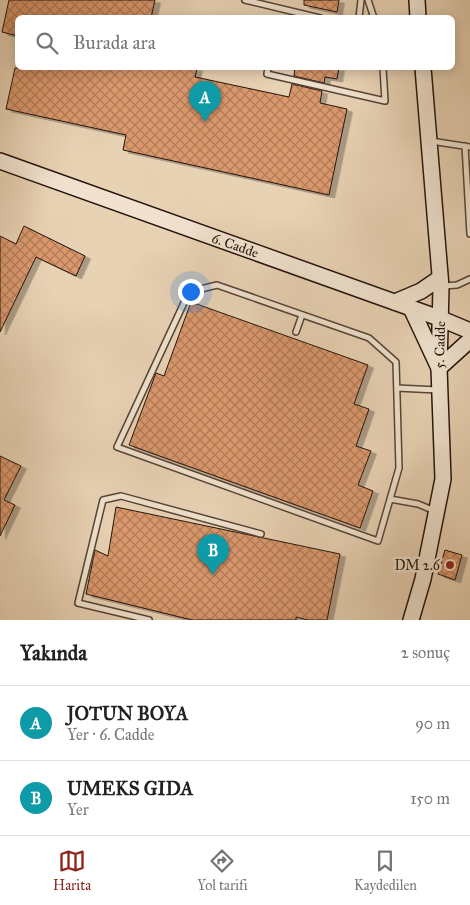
<!DOCTYPE html>
<html lang="tr">
<head>
<meta charset="utf-8">
<style>
  body { margin:0; font-family:"IM FELL Great Primer",serif; background:#f2f2f2; color:#222 }
  .you { position:absolute; left:190px; top:291px; width:18px; height:18px; margin:-12px; border:4px solid #fff; border-radius:50%; background:#1a73e8; box-shadow:0 0 0 8px #1a73e833 }
  .badge { display:grid; place-items:center; width:32px; height:32px; border-radius:50%; background:#8f2418; color:#fff; font-size:16px; font-weight:700 }
  .pin { position:absolute; translate:-50% -41px; filter:drop-shadow(0 1px 2px #0008) }
  .pin::after { content:''; position:absolute; top:26px; width:18px; height:15px; background:inherit; clip-path:polygon(0 0,100% 0,50% 100%) }
  .list { margin:0; padding:0; list-style:none }
  h2 { display:flex; justify-content:space-between; align-items:center; height:65px; margin:0; padding:0 20px; font-size:21px }
  h2 small { font-size:16px; font-weight:400; color:#767676 }
  .list li { display:grid; grid-template-columns:32px 1fr auto; gap:15px; align-items:center; box-sizing:border-box; height:75px; padding:0 20px; border-top:1px solid #e0e0e0 }
  .list b { display:block; font-size:19px; white-space:nowrap }
  .list p { margin:0; font-size:16px; white-space:nowrap; color:#767676 }
  .list em { font-size:16px; font-style:normal; color:#767676 }
  .icon { flex:none; width:28px; height:28px; fill:none; stroke:currentColor; stroke-width:2; stroke-linecap:round; stroke-linejoin:round }
  .map { position:relative; flex:none; width:470px; height:620px; overflow:hidden }
  .search { position:absolute; background:#fff; box-shadow:0 2px 12px #0003; left:15px; right:15px; top:15px; height:55px; display:flex; align-items:center; gap:12px; box-sizing:border-box; padding:0 18px; border-radius:8px; color:#767676; font-size:19px }
  .sheet { height:215px; background:#fff }
  nav { display:flex; justify-content:space-around; align-items:center; box-sizing:border-box; height:70px; border-top:1px solid #e0e0e0; background:#fff; font-size:14px; color:#767676 }
  nav a { display:grid; justify-items:center; gap:2px }
  nav .on { color:#8f2418 }
  .map>svg:first-child { display:block }
</style>
</head>
<body>
<div class="map">
<svg width="470" height="620" viewBox="0 0 470 620">
  <defs>
    <pattern id="building-cross-hatch" width="8" height="8" patternUnits="userSpaceOnUse" patternTransform="scale(1.25)"><rect width="8" height="8" fill="#db986d"/><path d="M0 0l8 8M0 8l8-8" fill="none" stroke="#b17b58"/></pattern>
    <filter id="shadow"><feDropShadow dx="5.5" dy="3" stdDeviation="0" flood-color="#0004"/></filter>
  </defs>
  <rect width="100%" height="100%" fill="#e8d2b4"/>
  <filter id="stains"><feTurbulence type="fractalNoise" baseFrequency=".004" numOctaves="4"/><feColorMatrix values="0 0 0 0 .2 0 0 0 0 .09 0 0 0 0 .02 0 0 0 .5 -.17"/></filter>
  <radialGradient id="worn" r=".72"><stop offset=".6" stop-color="#630" stop-opacity="0"/><stop offset="1" stop-color="#630" stop-opacity=".3"/></radialGradient>
  <!-- building -->
  <path fill="url(#building-cross-hatch)" stroke="#25140d" filter="url(#shadow)" d="M9,0h146l-4,18h-133v18l-16,-4z
    M304,0h35l-2,12 -33,-7z
    M15,68h182l-2,9 94,20 3,-13 30,7 -2,12 27,6 -18,86 -206,-45 3,-15 -120,-26z
    M295,68h44l-2,11 -12,-2 -1,6 -30,-7z
    M24,226l61,30 -9,20 -40,-19 -36,75v-96l16,8z
    M191,302l177,63 -14,39 15,5 -13,37 15,5 -13,34 15,6 -13,37 -231,-83 27,-72 8,3z
    M0,456l21,10 -17,34 11,5 -15,31z
    M116,507l224,47 -13,66h-19l-12,-3v3h-104l-106,-26 9,-44 13,6z
    M445,550l17,5 -7,25 -17,-6z"/>
  <g fill="none" stroke-linecap="round" stroke-linejoin="round">
    <!-- lane casing -->
    <g stroke="#564437" stroke-width="8">
      <path id="lane" d="M245,0l75,18
        M368,0l6,18
        M359,18l2,-18
        M268,68l-1,6 118,27 -2,-33
        M431,141l39,6
        M465,146l5,88
        M217,285l152,53 27,24 3,106 -21,73 -261,-94 72,-155z
        M444,286l13,-1 13,-6
        M296,332l6,-17
        M397,388l41,2
        M390,499l28,5 17,7
        M149,620l-71,-17 25,-103 18,-4 140,38"/>
    </g>
    <!-- secondary casing -->
    <g stroke="#25140d" stroke-width="18">
      <g id="secondary">
        <path d="M417,0l1,18"/>
        <path id="s1" d="M0,161l439,157 31,13"/>
        <path d="M395,302l26,-11 19,-13"/>
        <path d="M411,308l28,60 31,-28"/>
        <path id="s2" d="M411,620l12,-41 20,-100 -4,-111 2,-81 -18,-219"/>
      </g>
    </g>
    <!-- lane -->
    <use href="#lane" stroke="#f0e2ce" stroke-width="5"/>
    <!-- secondary -->
    <use href="#secondary" stroke="#f0e2ce" stroke-width="15"/>
  </g>
  <!-- markers -->
  <circle fill="#8f2418" stroke="#f0e2ce" stroke-width="2" cx="450" cy="565" r="5"/>
  <g text-anchor="middle" stroke-width="5" stroke-linejoin="round" paint-order="stroke">
    <!-- street labels -->
    <g font-size="14" fill="#25140d" stroke="#f0e2ce">
      <text dy="5" stroke="none"><textPath href="#s1" startOffset="250">6. Cadde</textPath></text>
      <text dy="5" stroke="none"><textPath href="#s2" startOffset="279">5. Cadde</textPath></text>
    </g>
    <!-- poi labels -->
    <g font-size="14" fill="#25140d" stroke="#f0e2ce" text-anchor="end">
      <text x="440" y="570">DM 2.6</text>
    </g>
  </g>
  <rect width="100%" height="100%" filter="url(#stains)"/>
  <rect width="100%" height="100%" fill="url(#worn)"/>
</svg>
<div class="you"></div>
<div class="pin badge" style="left:205px;top:122px;background:#0f9aa8">A</div>
<div class="pin badge" style="left:213px;top:575px;background:#0f9aa8">B</div>
<div class="search"><svg class="icon" aria-label="search" viewBox="0 0 24 24"><circle cx="10" cy="10" r="6"/><path d="M15 15l6 6"/></svg>Burada ara</div>
</div>
<section class="sheet">
<h2>Yakında<small>2 sonuç</small></h2>
<ul class="list">
<li><span class="badge" style="background:#0f9aa8">A</span><div><b>JOTUN BOYA</b><p>Yer · 6. Cadde</p></div><em>90 m</em></li>
<li><span class="badge" style="background:#0f9aa8">B</span><div><b>UMEKS GIDA</b><p>Yer</p></div><em>150 m</em></li>
</ul>
</section>
<nav>
<a class="on"><svg class="icon" aria-label="map" viewBox="0 0 24 24"><path d="M3 6l6-2 6 2 6-2v14l-6 2-6-2-6 2zM9 4v14M15 6v14"/></svg>Harita</a>
<a><svg class="icon" aria-label="directions" viewBox="0 0 24 24"><path d="M12 3l9 9-9 9-9-9zM9 14v-3h6M13 9l2 2-2 2"/></svg>Yol tarifi</a>
<a><svg class="icon" aria-label="saved" viewBox="0 0 24 24"><path d="M7 4h10v16l-5-4-5 4z"/></svg>Kaydedilen</a>
</nav>
</body>
</html>
